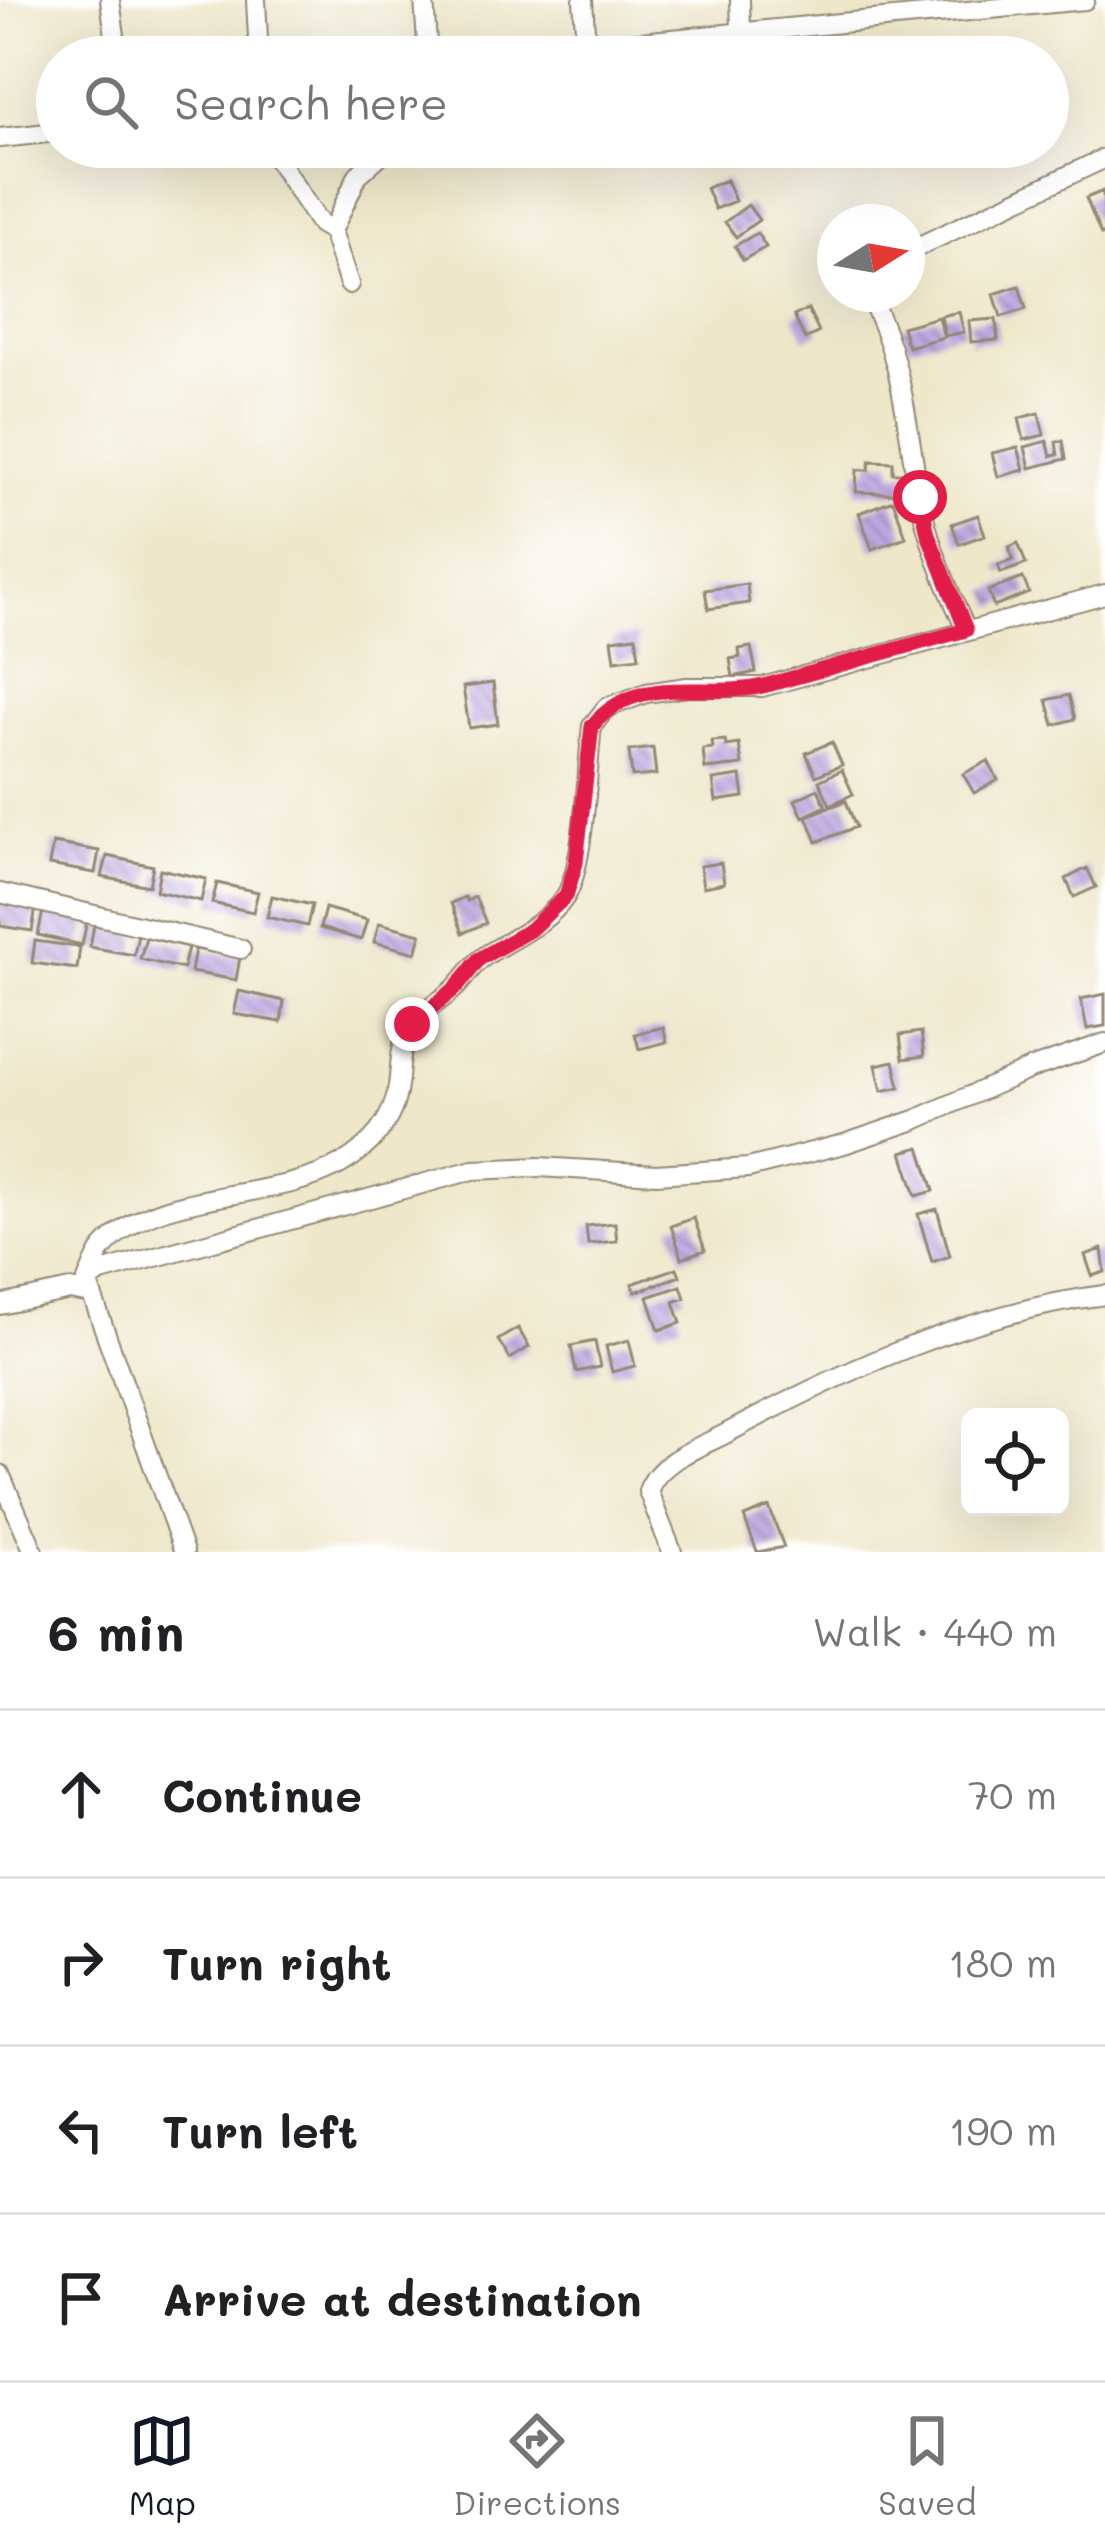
<!DOCTYPE html>
<html lang="en">
<head>
<meta charset="utf-8">
<style>
  body { margin:0; font-family:Mali,sans-serif; background:#f2f2f2; color:#202124 }
  .controls { position:absolute; right:36px; bottom:36px; display:grid; overflow:hidden; border-radius:18px; box-shadow:0 12px 48px #0002 }
  .controls button { width:108px; height:108px; display:grid; place-items:center; padding:0; border:0; border-bottom:3px solid #e0e0e0; background:#fff; color:#202124; font:60px sans-serif }
  .compass { position:absolute; left:817px; top:204px; width:108px; height:108px; border-radius:50%; background:#fff; box-shadow:0 12px 48px #0002; rotate:79deg }
  .stop { position:absolute; width:36px; height:36px; margin:-27px; border:9px solid #e11d48; border-radius:50%; background:#fff }
  .stop.end { background:#e11d48; border-color:#fff; box-shadow:0 3px 12px #0008 }
  .list { margin:0; padding:0; list-style:none }
  h2 { display:flex; justify-content:space-between; align-items:center; height:156px; margin:0; padding:0 48px; font-size:51px }
  h2 small { font-size:39px; font-weight:400; color:#757577 }
  .list li { display:grid; grid-template-columns:78px 1fr auto; gap:36px; align-items:center; box-sizing:border-box; height:168px; padding:0 48px; border-top:3px solid #e0e0e0 }
  .list b { display:block; font-size:45px; white-space:nowrap }
  .list em { font-size:39px; font-style:normal; color:#757577 }
  .icon { flex:none; width:66px; height:66px; fill:none; stroke:currentColor; stroke-width:2; stroke-linecap:round; stroke-linejoin:round }
  .map { position:relative; flex:none; width:1105px; height:1552px; overflow:hidden }
  .search { position:absolute; background:#fff; box-shadow:0 12px 48px #0002; left:36px; right:36px; top:36px; height:132px; display:flex; align-items:center; gap:30px; box-sizing:border-box; padding:0 42px; border-radius:66px; color:#757577; font-size:45px }
  .sheet { height:828px; background:#fff }
  nav { display:flex; justify-content:space-around; align-items:center; box-sizing:border-box; height:168px; border-top:3px solid #e0e0e0; background:#fff; font-size:33px; color:#757577 }
  nav a { display:grid; justify-items:center; gap:6px }
  nav .on { color:#111827 }
  .map>svg:first-child { display:block }
</style>
</head>
<body>
<div class="map">
<svg width="1105" height="1552" viewBox="0 0 1105 1552">
  <defs>
    <pattern id="building-back-hatch" width="6" height="6" patternUnits="userSpaceOnUse" patternTransform="scale(3)"><rect width="6" height="6" fill="#bea8e2"/><path d="M-1 5l2 2M0 0l6 6M5-1l2 2" fill="none" stroke="#9c89b7"/></pattern>
  </defs>
  <rect width="100%" height="100%" fill="#fff"/>
  <filter id="ink" filterUnits="userSpaceOnUse"><feTurbulence type="fractalNoise" baseFrequency=".00833" numOctaves="2"/><feDisplacementMap in="SourceGraphic" scale="24" xChannelSelector="R" yChannelSelector="G"/><feConvolveMatrix kernelMatrix="1 2 1 2 8 2 1 2 1" color-interpolation-filters="sRGB"/></filter>
  <filter id="wash" filterUnits="userSpaceOnUse"><feTurbulence type="fractalNoise" baseFrequency=".004" numOctaves="4" result="noise"/><feDisplacementMap in="SourceGraphic" scale="48" xChannelSelector="R" yChannelSelector="G"/><feGaussianBlur stdDeviation="2.7" result="paint"/><feColorMatrix in="noise" values="0 0 0 0 0 0 0 0 0 0 0 0 0 0 0 0 0 1.4 0 .05"/><feComposite in="paint" operator="in"/></filter>
  <g filter="url(#wash)">
    <rect width="100%" height="100%" fill="#eee7ca"/>
    <g id="blocks">
      <!-- building -->
      <path fill="url(#building-back-hatch)" d="M342,42v15h-32v-14z
        M865,147h27l6,9 -20,13z
        M726,180l9,21 -20,8 -9,-21z
        M1103,191l2,43 -4,1 -15,-37z
        M748,205l11,15 -23,17 -11,-15z
        M757,233l9,14 -23,13 -8,-14z
        M1019,286l7,23 -25,8 -7,-23z
        M808,309l11,23 -14,7 -11,-23z
        M959,312l5,20 -19,4 -4,-20z
        M938,317l6,20 -36,10 -6,-20z
        M996,319l2,21 -27,2 -2,-21z
        M1039,413l5,22 -20,5 -5,-22z
        M1047,441l4,15 7,-1 -2,-13 7,-1 3,18 -36,9 -5,-21z
        M1018,447l6,23 -26,7 -6,-24z
        M870,461l23,1v11h17v21l-54,-2 1,-22h12z
        M893,500l13,37 -34,12 -13,-36z
        M978,515l7,20 -26,9 -7,-20z
        M1018,543l8,21 -25,9 -3,-8 15,-5 -4,-13z
        M1023,578l6,15 -35,14 -6,-16z
        M747,584l2,19 -41,6 -3,-19z
        M636,636l3,21 -24,3 -3,-21z
        M751,647l5,25 -23,5 -3,-18 10,-2 -1,-8z
        M493,683l5,41 -29,4 -6,-41z
        M1069,695l6,24 -21,6 -7,-25z
        M725,740l1,6 13,-2 3,21 -37,4 -2,-20 10,-1 -1,-7z
        M832,742l10,23 -26,11 -10,-23z
        M653,748l3,27 -24,2 -3,-26z
        M988,761l10,19 -24,13 -11,-19z
        M842,770l11,24 -23,11 -11,-24z
        M741,776l3,21 -28,4 -3,-21z
        M818,789l8,17 -23,11 -8,-17z
        M846,801l10,26 -39,15 -10,-26z
        M53,843l46,8 -4,22 -46,-8z
        M107,856l46,10 -4,20 -47,-9z
        M721,863l3,20 -21,4 -3,-21z
        M1087,868l9,19 -22,10 -8,-18z
        M160,869l46,10 -5,22 -45,-10z
        M217,883l41,9 -5,20 -41,-9z
        M272,896l40,9 -5,21 -40,-9z
        M465,897l2,4 8,-4 11,26 -23,10 -12,-30z
        M0,902l36,5 -4,24 -32,-5z
        M325,908l42,12 -6,20 -41,-12z
        M43,911l44,10 -5,24 -44,-10z
        M379,923l42,11 -5,19 -42,-11z
        M94,925l44,8 -4,22 -44,-8z
        M146,937l42,10 -5,22 -43,-10z
        M35,941l45,6 -3,22 -45,-6z
        M195,949l45,8 -4,23 -45,-8z
        M239,991l45,10 -3,21 -47,-8z
        M1105,994v32l-18,3 -6,-30z
        M663,1027l4,15 -28,7 -4,-15z
        M921,1032l3,24 -21,3 -3,-24z
        M894,1061l6,26 -18,4 -6,-26z
        M920,1147l14,44 -18,5 -14,-44z
        M937,1209l13,47 -18,6 -14,-48z
        M694,1218l11,32 -23,8 -11,-32z
        M615,1223l2,18 -29,3 -2,-18z
        M1102,1249l3,23 -13,4 -7,-21z
        M677,1268l3,8 -45,16 -3,-8z
        M681,1286l4,12 -11,4 7,21 -22,7 -11,-33z
        M518,1328l11,19 -19,12 -12,-19z
        M629,1340l6,26 -23,6 -6,-26z
        M595,1341l5,26 -24,5 -5,-26z
        M769,1507l15,40 -27,5 -13,-35z"/>
    </g>
  </g>
  <g filter="url(#ink)">
    <use href="#blocks" fill-opacity="0" stroke="#948874" stroke-width="3"/>
    <g fill="none" stroke-linecap="round" stroke-linejoin="round">
      <!-- minor casing -->
      <g stroke="#948874" stroke-width="22">
        <path id="minor" d="M110,0l8,57
          M256,0l3,57
          M424,0l4,57
          M583,0l3,46
          M740,0l1,30
          M480,57l605,-57
          M0,138l57,-6
          M269,147l51,77 12,7 17,53
          M332,231l26,-56 31,-28
          M907,252l198,-94
          M868,294c38,68 38,140 54,214 9,42 27,83 44,122
          M0,893l241,56
          M87,1281c4,-10 9,-25 16,-33 54,-63 169,-44 238,-84 29,-17 53,-43 57,-78 3,-20 1,-43 14,-61 10,-14 29,-24 42,-36 11,-10 18,-25 31,-33 27,-18 61,-31 80,-59 20,-30 22,-132 27,-171l14,-18 40,-15 41,-6h75l343,-93
          M0,1305l70,-15 21,4
          M0,1474l34,78
          M184,1552l-97,-271 14,-9 372,-102 66,-3 117,7 92,-6 96,-24 71,-24 115,-51 75,-26
          M672,1552l-24,-61c11,-31 51,-43 79,-58 115,-62 247,-122 378,-138"/>
      </g>
      <!-- minor -->
      <use href="#minor" stroke="#fff" stroke-width="18"/>
    </g>
  </g>
  <g fill="none" stroke-linecap="round" stroke-linejoin="round" filter="url(#ink)">
    <!-- route -->
    <path stroke="#e11d48" stroke-width="15" d="M412,1024l45,-37 22,-28 51,-29 36,-34 10,-33 16,-137c47,-57 116,-25 175,-41 67,-18 133,-37 199,-55l-38,-96 -8,-37"/>
  </g>
</svg>
<div class="controls">
<button><svg class="icon" aria-label="locate" viewBox="0 0 24 24"><circle cx="12" cy="12" r="6"/><path d="M12 2v4M12 18v4M2 12h4M18 12h4"/></svg></button>
</div>
<svg class="compass" viewBox="-18 -18 36 36"><path d="M0-13l5 13h-10z" fill="#e53935"/><path d="M0 13l5-13h-10z" fill="#757577"/></svg>
<div class="stop" style="left:920px;top:497px"></div>
<div class="stop end" style="left:412px;top:1024px"></div>
<div class="search"><svg class="icon" aria-label="search" viewBox="0 0 24 24"><circle cx="10" cy="10" r="6"/><path d="M15 15l6 6"/></svg>Search here</div>
</div>
<section class="sheet">
<h2>6 min<small>Walk · 440 m</small></h2>
<ul class="list">
<li><svg class="icon" aria-label="ahead" viewBox="0 0 24 24"><path d="M12 20V5M6 11l6-6 6 6"/></svg><div><b>Continue</b></div><em>70 m</em></li>
<li><svg class="icon" aria-label="right" viewBox="0 0 24 24"><path d="M7 20v-9h11M14 6l5 5-5 5"/></svg><div><b>Turn right</b></div><em>180 m</em></li>
<li><svg class="icon" aria-label="left" viewBox="0 0 24 24"><path d="M17 20v-9H6M10 6l-5 5 5 5"/></svg><div><b>Turn left</b></div><em>190 m</em></li>
<li><svg class="icon" aria-label="arrive" viewBox="0 0 24 24"><path d="M6 21V4h12l-3 4 3 4H6"/></svg><div><b>Arrive at destination</b></div></li>
</ul>
</section>
<nav>
<a class="on"><svg class="icon" aria-label="map" viewBox="0 0 24 24"><path d="M3 6l6-2 6 2 6-2v14l-6 2-6-2-6 2zM9 4v14M15 6v14"/></svg>Map</a>
<a><svg class="icon" aria-label="directions" viewBox="0 0 24 24"><path d="M12 3l9 9-9 9-9-9zM9 14v-3h6M13 9l2 2-2 2"/></svg>Directions</a>
<a><svg class="icon" aria-label="saved" viewBox="0 0 24 24"><path d="M7 4h10v16l-5-4-5 4z"/></svg>Saved</a>
</nav>
</body>
</html>
